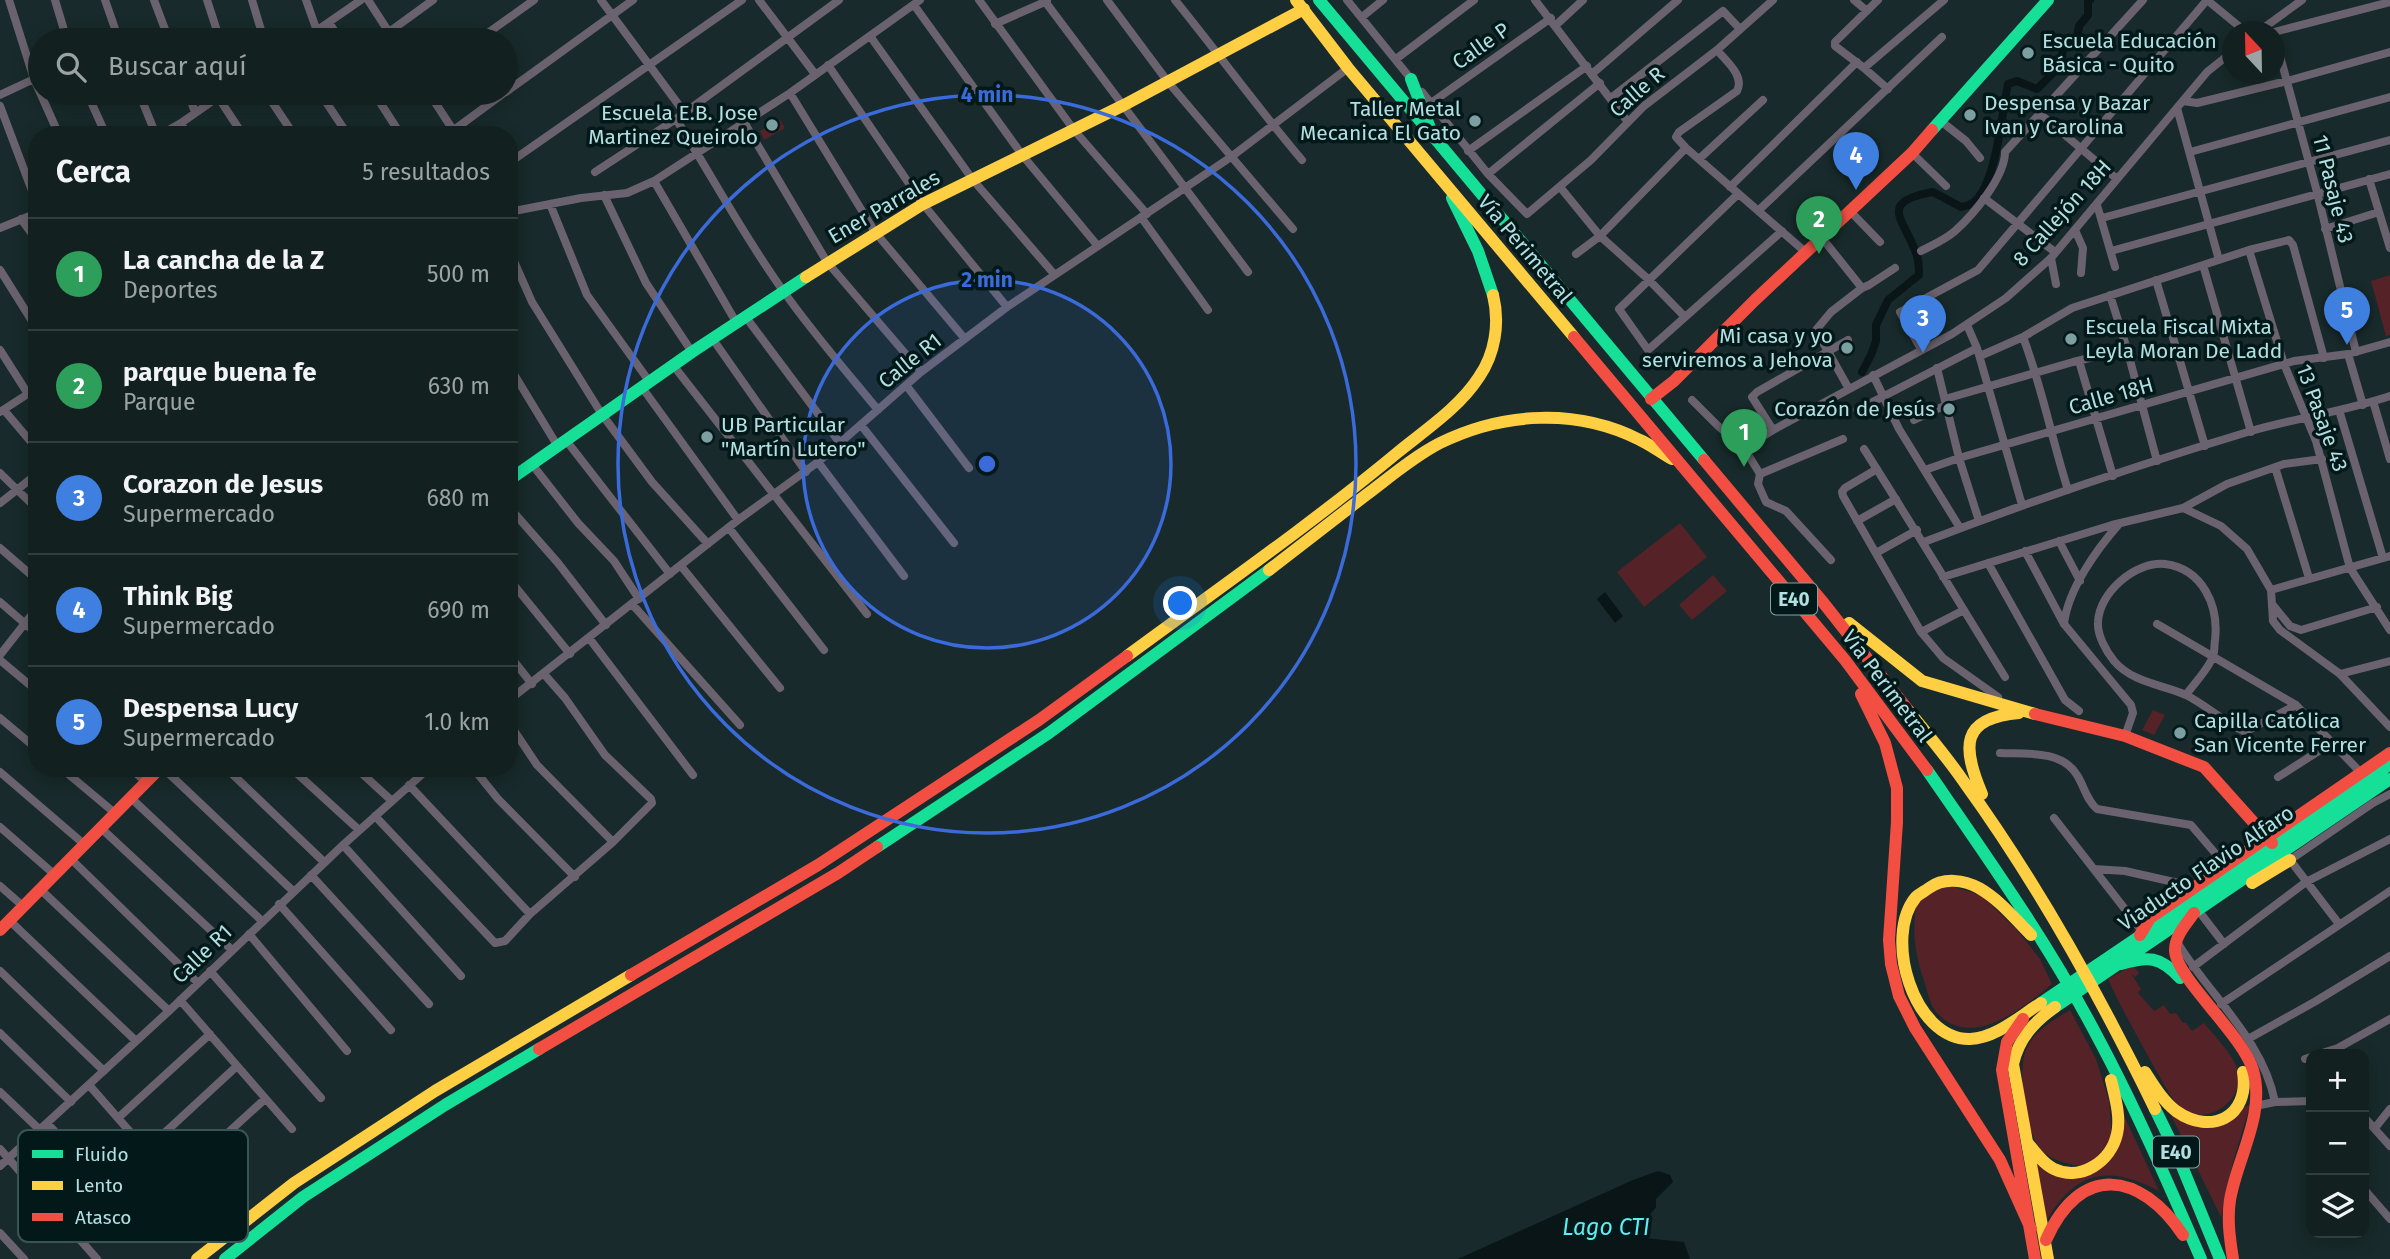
<!DOCTYPE html>
<html lang="es">
<head>
<meta charset="utf-8">
<style>
  body { margin:0; font-family:"Fira Sans",sans-serif; background:#1f2d2d; color:#f1f3f6 }
  .controls { position:absolute; right:21px; bottom:21px; display:grid; overflow:hidden; border-radius:14px; box-shadow:0 4px 18px #0003 }
  .controls button { width:63px; height:63px; display:grid; place-items:center; padding:0; border:0; border-bottom:2px solid #313e3e; background:#122020; color:#f1f3f6; font:35px sans-serif }
  .compass { position:absolute; left:2222px; top:21px; width:63px; height:63px; border-radius:50%; background:#122020; box-shadow:0 4px 18px #0003; rotate:338deg }
  .you { position:absolute; left:1181px; top:604px; width:24px; height:24px; margin:-18px; border:5px solid #fff; border-radius:50%; background:#1a73e8; box-shadow:0 0 0 10px #1a73e833 }
  .badge { display:grid; place-items:center; width:46px; height:46px; border-radius:50%; background:#7ca0a2; color:#fff; font-size:23px; font-weight:700 }
  .pin { position:absolute; translate:-50% -58px; filter:drop-shadow(0 2px 4px #0008) }
  .pin::after { content:''; position:absolute; top:37px; width:24px; height:21px; background:inherit; clip-path:polygon(0 0,100% 0,50% 100%) }
  .list { margin:0; padding:0; list-style:none }
  h2 { display:flex; justify-content:space-between; align-items:center; height:91px; margin:0; padding:0 28px; font-size:30px }
  h2 small { font-size:23px; font-weight:400; color:#9ca3a5 }
  .list li { display:grid; grid-template-columns:46px 1fr auto; gap:21px; align-items:center; box-sizing:border-box; height:112px; padding:0 28px; border-top:2px solid #313e3e }
  .list b { display:block; font-size:26px; white-space:nowrap }
  .list p { margin:0; font-size:23px; white-space:nowrap; color:#9ca3a5 }
  .list em { font-size:23px; font-style:normal; color:#9ca3a5 }
  .icon { flex:none; width:38px; height:38px; fill:none; stroke:currentColor; stroke-width:2; stroke-linecap:round; stroke-linejoin:round }
  .map { position:relative; flex:none; width:2390px; height:1259px; overflow:hidden }
  .search { position:absolute; background:#122020; box-shadow:0 4px 18px #0003; left:28px; top:28px; width:490px; height:77px; display:flex; align-items:center; gap:18px; box-sizing:border-box; padding:0 24px; border-radius:38px; color:#9ca3a5; font-size:26px }
  .panel { position:absolute; background:#122020; box-shadow:0 4px 18px #0003; left:28px; top:126px; width:490px; height:651px; border-radius:28px }
  .map>svg:first-child { display:block }
</style>
</head>
<body>
<div class="map">
<svg width="2390" height="1259" viewBox="0 0 2390 1259">
  <rect width="100%" height="100%" fill="#182a2b"/>
  <!-- green -->
  <path fill="#552227" d="M780,120l5,8 -21,12 -4,-9z
    M2390,275v60l-4,1 -15,-55z
    M1680,523l27,34 -63,50 -27,-35z
    M1713,575l14,16 -35,29 -13,-15z
    M2153,710l12,5 -11,20 -12,-5z
    M1947,885l34,10 37,36 22,28 12,25c-28,23 -78,65 -113,31 -9,-8 -11,-22 -15,-34 -10,-31 -13,-51 -6,-84z
    M2133,965l6,8 -4,4 -4,-4 10,16 -3,4 16,18 10,-6 6,9 6,-1 7,10h3l6,8 12,-8c10,12 31,34 34,48 7,30 -32,56 -56,38 -11,-9 -19,-28 -27,-40 -16,-30 -33,-59 -47,-90z
    M2070,1010l26,49 13,42 3,36c-6,7 -13,21 -21,26 -5,3 -15,3 -21,1 -10,-2 -22,-7 -29,-14 -16,-18 -24,-79 -15,-100 8,-19 27,-30 44,-40z
    M2250,1105l-17,57 -12,55 -53,-108 17,15z
    M2121,1109l38,82c-49,-26 -83,-21 -112,29l-14,-61 13,10h51z"/>
  <!-- water -->
  <path fill="#091516" d="M1605,592l18,24 -8,7 -18,-24z
    M1658,1171l12,4 3,7 -17,17v8l-19,24 8,7 39,4 6,17h-232l175,-79z"/>
  <g fill="none" stroke-linecap="round" stroke-linejoin="round">
    <!-- canal -->
    <path stroke="#091516" stroke-width="8" d="M1862,372l9,-17 5,-14v-16l12,-25 31,-25c0,-8 0,-15 -3,-22 -12,-34 -39,-51 17,-61l28,15c3,-1 7,-1 10,-3 25,-14 31,-93 37,-120l9,-3 20,8 18,-18 6,-10 2,-11 14,-12 2,-12 9,-11v-14l2,-1"/>
    <!-- street -->
    <path stroke="#6a636f" stroke-width="8" d="M9,0l25,79 25,56
      M55,0l12,40
      M105,0l14,40
      M154,0l15,40
      M207,0l13,40
      M252,0l12,40
      M306,0l11,31
      M368,0l26,40
      M601,0l83,112
      M759,0l56,74
      M979,0l95,130 73,84
      M1044,0l204,272
      M1107,0l61,82 125,147
      M1175,0c43,53 83,108 127,160
      M1347,0l64,79
      M1535,0l93,122
      M1854,0l13,11
      M1878,0l-43,42v4l29,22 80,-68
      M2207,0l39,32
      M914,5l109,151 74,89
      M1362,17l21,-17
      M329,22l11,18
      M995,24l52,-23
      M1556,25l27,-25
      M389,32l44,-32
      M2258,32l44,-32
      M2274,32l116,-30
      M2274,34l43,158 39,160
      M870,36l103,144 81,94
      M303,40l58,-40
      M478,40l56,-40
      M1717,50c9,11 28,26 20,41l-58,41 -3,5 10,11 116,101
      M1396,59l78,-59
      M828,65l95,139 84,103
      M1864,68l24,21
      M1593,73l85,-73
      M506,92l127,-92
      M1422,92l66,82 39,40 64,-54 53,-54 73,-56 56,-50
      M87,93l19,42
      M139,93l17,42
      M188,93l7,19
      M266,93l28,42
      M320,93l28,42
      M374,93l27,42
      M429,93l24,37
      M790,93l85,139 90,107
      M0,95l34,-16
      M218,97l25,38
      M1611,98l112,-87 17,18
      M2183,101l14,2 90,-22 103,-29
      M1431,103l120,-85
      M0,106l37,98
      M2177,108l42,152
      M2039,113l78,66
      M676,119c36,57 68,118 108,173 29,41 62,79 94,118
      M744,122l83,140 94,110
      M1942,122l24,19 14,17
      M181,123l6,12
      M160,135l21,-12 43,-30
      M447,135l57,-42
      M1468,151l119,-85
      M2190,152l200,-55
      M1912,153l34,33
      M1699,159l64,-59
      M509,163l233,-163
      M595,172l81,-53 163,-119
      M1488,174l112,-91
      M2369,179l21,69
      M654,181l82,141
      M1560,187l40,49 48,43 37,38
      M1730,187l127,-125
      M1738,194l-119,115 29,41 134,-119
      M604,195l42,88 46,69
      M1984,198l71,54
      M550,204l37,91 62,86
      M2097,205l18,62
      M1759,210l183,-173
      M1850,211l30,31
      M509,212l72,-14 46,-5 27,-12 136,-88 130,-93
      M1141,217l67,93
      M2102,218l288,-78
      M21,219l16,22
      M0,228l37,-15
      M2325,229l54,-17
      M2075,230l8,18 -2,25
      M1822,238l40,50 -31,24 -15,18 33,59
      M509,250l23,52 69,111 51,69 56,62
      M2249,250l35,114 32,77 34,127 40,62
      M1921,251c11,-6 24,-11 34,-20 18,-16 50,-54 50,-79l138,-152
      M2111,251l279,-77
      M1576,254l24,-18 86,-88
      M2051,258l5,26
      M2203,265l48,167
      M0,270l37,59
      M2156,280l49,166
      M1862,288l7,-3 26,-17
      M2110,295l17,54 30,112
      M745,316l95,127
      M1967,325l10,23 45,157
      M2023,337c19,50 29,103 45,153
      M712,338l94,134
      M1921,349l-21,-37 78,-42 229,-270
      M0,350l28,44
      M2348,354l15,51
      M1980,356l43,-19 49,-29 177,-58 40,-10 4,5 31,113
      M2079,361l34,115
      M673,365l194,249
      M509,366l48,79
      M1937,368l22,90 20,63
      M1873,375l26,54 61,99
      M906,385l63,83
      M641,386l97,134
      M1945,399l128,-37 54,-13
      M1692,400l26,26 26,22 16,26 83,-35
      M2373,401l17,58
      M4,410l33,39
      M1857,410l120,-62
      M2339,410l44,148
      M0,412l37,-24
      M1914,420l32,-15
      M861,425l93,118
      M1773,430l-21,-33 5,-5 91,-52
      M565,439l105,135
      M1744,448l29,-18 179,-96 54,-36 45,-40 156,-186 25,-20
      M1864,449c48,75 94,152 141,228
      M818,462l86,114
      M531,463l47,60 36,38 25,38
      M2275,467l34,111
      M1877,469l-32,19 -3,4 1,4 78,136 22,26 55,39
      M1925,470l34,-12 335,-97 54,-7 42,-12
      M0,473l37,36
      M1760,474l-2,10 8,18 20,9 45,49
      M0,503l37,-29
      M509,507l49,56 48,62
      M2183,508l38,18 26,23 24,41 2,31 7,9 60,44 50,53
      M1857,521l39,-22
      M729,528l95,122
      M2059,541l21,40
      M1924,542c107,-41 217,-78 327,-111 46,-13 94,-20 139,-35
      M0,548l37,32
      M2025,551l39,73 67,81 2,8 -8,23
      M1876,553l41,-23
      M1988,563l77,137 14,11
      M681,566l99,122
      M1943,577l169,-52 71,-17 44,-24 57,-20 38,-5
      M509,579l61,75
      M2271,590l119,-34
      M0,602l37,32
      M632,604l108,121
      M2272,604l18,22 11,4 76,-23
      M2064,624c4,-35 33,-75 55,-100
      M2157,624l139,81 66,69
      M1921,632l43,-22
      M589,638l104,137
      M0,655l37,-47
      M509,655l23,29
      M0,660l37,31
      M2340,674l50,-13
      M2186,695c7,-10 24,-28 27,-39 2,-4 1,-11 2,-16 4,-34 -12,-71 -50,-76 -30,-3 -66,29 -67,58 -1,13 8,29 16,39 19,22 47,23 72,34 20,10 38,27 59,37l51,-27
      M509,700l229,-180 80,-58 103,-90 86,-65 224,-150 117,-89
      M0,718l37,31
      M509,723l28,42 76,77
      M2000,753c26,1 62,-3 77,22 7,11 10,26 20,34l94,16 36,42
      M61,768l55,46
      M130,768l16,14
      M163,768l130,123
      M226,768l98,94
      M291,768l68,62
      M356,768l36,33
      M473,768l25,31 77,78
      M0,772l85,73
      M2278,777l55,-35
      M409,785l121,129
      M131,798l131,123
      M375,816l120,127 10,-2 25,-27 83,-72 39,-39 -1,-4 -46,-44 -40,-57 -21,-24
      M2054,818l88,113
      M0,827l55,48
      M102,829l130,121
      M343,845l118,131
      M71,859l127,124
      M2094,869l31,2 71,16
      M311,875l118,129
      M0,886l24,21
      M41,890l128,121
      M279,904l112,126
      M2198,910l26,34
      M10,921l126,120
      M2339,924l-49,-64 83,-57 17,-9
      M249,934l98,117
      M2179,945c32,52 84,95 96,157
      M2193,967l113,-85 84,-43
      M0,971l104,100
      M210,971l111,127
      M180,1000l112,129
      M2221,1004l169,-113
      M0,1033l71,69
      M2248,1039l68,-38 74,-45
      M2319,1054l19,-6 52,-29
      M2305,1059l6,-2
      M89,1085l112,128
      M0,1092l40,38
      M2255,1106l20,-4 36,-1
      M2364,1117l26,29
      M118,1118l92,-84
      M47,1123l106,115
      M2375,1128l15,-19
      M0,1149l97,110
      M146,1150l91,-84
      M0,1166l169,-155 174,-166 86,-77
      M174,1182l91,-83
      M2364,1189l26,30
      M0,1233l24,26"/>
    <!-- fast -->
    <path stroke="#16e098" stroke-width="12" d="M1319,0l385,460
      M1411,79l19,49
      M1932,130l116,-130
      M1452,198l26,53 15,44
      M509,480l183,-128 114,-75
      M1927,770c60,87 122,174 171,268 38,71 71,147 103,221
      M877,847l172,-114 220,-163
      M2121,964c27,-8 39,-8 59,14
      M2041,1003l318,-215 31,-24
      M2055,1007l335,-228
      M2155,1109l22,45 43,105
      M225,1259l78,-62 142,-92 94,-56"/>
    <!-- slow -->
    <path stroke="#ffcf43" stroke-width="12" d="M1296,0l52,68 226,269
      M806,277l117,-73 201,-99 180,-96
      M1269,570c32,-25 65,-50 97,-75 24,-18 47,-38 74,-52 63,-31 137,-35 200,-3 11,5 21,13 32,19
      M1849,623l73,58 113,33
      M1127,656c91,-67 183,-131 270,-203 28,-23 62,-45 82,-76 16,-23 21,-54 14,-82
      M1908,710c19,24 39,47 56,72 74,102 136,214 191,327
      M1982,794c-20,-47 -22,-76 37,-81
      M2252,883l38,-23
      M2031,935c-16,-16 -31,-35 -52,-47 -15,-8 -35,-11 -50,0 -4,3 -10,6 -13,9 -33,39 -3,143 54,142 26,-1 50,-23 71,-36
      M2145,1072c9,14 18,29 31,39 35,25 74,6 67,-39
      M2027,1142c8,10 16,22 27,27 27,13 57,-8 63,-35 4,-17 -2,-37 -6,-54
      M197,1259l97,-76 141,-92 196,-116
      M2048,1259l-35,-195c6,-26 21,-42 42,-57"/>
    <!-- jam -->
    <path stroke="#f24e42" stroke-width="12" d="M1574,337l271,323 82,110
      M1651,399l23,-18 81,-81 157,-147 20,-23
      M1704,460l118,141 86,109
      M1861,694l24,49 12,45v34l-8,118 2,24 8,32 16,32 85,132 31,69
      M2035,714l90,22 79,31 68,76
      M2194,913c-8,11 -19,23 -19,37 0,27 67,84 78,120 13,44 -16,88 -23,130 -3,20 0,40 3,59
      M0,930l160,-162
      M2140,935l10,-17 240,-165
      M631,975l187,-110 221,-145 88,-64
      M2023,1019l-16,23 -5,28 33,189
      M539,1049l299,-176 39,-26
      M2046,1240c34,-77 94,-69 137,-5"/>
  </g>
  <!-- distance rings -->
  <circle cx="987" cy="464" r="184" fill="#3b6bda" fill-opacity=".12"/>
  <g fill="none" stroke="#3b6bda" stroke-width="3.5">
    <circle cx="987" cy="464" r="184"/>
    <circle cx="987" cy="464" r="369"/>
  </g>
  <!-- markers -->
  <g fill="#7ca0a2" stroke="#031819" stroke-width="2.5">
    <circle cx="2028" cy="53" r="7"/>
    <circle cx="1970" cy="115" r="7"/>
    <circle cx="1475" cy="121" r="7"/>
    <circle cx="772" cy="125" r="7"/>
    <circle cx="2071" cy="339" r="7"/>
    <circle cx="1847" cy="348" r="7"/>
    <circle cx="1949" cy="409" r="7"/>
    <circle cx="707" cy="437" r="7"/>
    <circle cx="2180" cy="733" r="7"/>
  </g>
  <g text-anchor="middle" stroke-width="7" stroke-linejoin="round" paint-order="stroke">
    <!-- shield labels -->
    <g fill="#031819" stroke="#7ea4a6" stroke-width="2">
      <rect x="1771" y="583.5" width="46" height="31" rx="5"/>
      <rect x="2153" y="1136.5" width="46" height="31" rx="5"/>
    </g>
    <g font-size="19" font-weight="bold" fill="#b2e0e2">
      <text x="1794" y="606">E40</text>
      <text x="2176" y="1159">E40</text>
    </g>
    <!-- poi labels -->
    <g font-size="21" fill="#b2e0e2" stroke="#031819" text-anchor="start">
      <text x="2042" y="48">Escuela Educación<tspan x="2042" dy="24">Básica - Quito</tspan></text>
      <text x="1984" y="110">Despensa y Bazar<tspan x="1984" dy="24">Ivan y Carolina</tspan></text>
      <text x="1461" y="116" text-anchor="end">Taller Metal<tspan x="1461" dy="24">Mecanica El Gato</tspan></text>
      <text x="758" y="120" text-anchor="end">Escuela E.B. Jose<tspan x="758" dy="24">Martinez Queirolo</tspan></text>
      <text x="2085" y="334">Escuela Fiscal Mixta<tspan x="2085" dy="24">Leyla Moran De Ladd</tspan></text>
      <text x="1833" y="343" text-anchor="end">Mi casa y yo<tspan x="1833" dy="24">serviremos a Jehova</tspan></text>
      <text x="1935" y="416" text-anchor="end">Corazón de Jesús</text>
      <text x="721" y="432">UB Particular<tspan x="721" dy="24">"Martín Lutero"</tspan></text>
      <text x="2194" y="728">Capilla Católica<tspan x="2194" dy="24">San Vicente Ferrer</tspan></text>
    </g>
    <!-- street labels -->
    <g font-size="21" fill="#b2e0e2" stroke="#031819">
      <text transform="translate(1481 46) rotate(-35)" y="7">Calle P</text>
      <text transform="translate(1637 92) rotate(-41)" y="7">Calle R</text>
      <text transform="translate(2333 189) rotate(76)" y="7">11 Pasaje 43</text>
      <text transform="translate(884 207) rotate(-30)" y="7">Ener Parrales</text>
      <text transform="translate(2062 213) rotate(-48)" y="7">8 Callejón 18H</text>
      <text transform="translate(1525 249) rotate(50)" y="7">Vía Perimetral</text>
      <text transform="translate(910 361) rotate(-39)" y="7">Calle R1</text>
      <text transform="translate(2111 396) rotate(-16)" y="7">Calle 18H</text>
      <text transform="translate(2322 418) rotate(70)" y="7">13 Pasaje 43</text>
      <text transform="translate(1887 686) rotate(53)" y="7">Vía Perimetral</text>
      <text transform="translate(2206 868) rotate(-34)" y="7">Viaducto Flavio Alfaro</text>
      <text transform="translate(202 954) rotate(-44)" y="7">Calle R1</text>
    </g>
    <!-- water labels -->
    <g font-size="23" font-style="italic" fill="#5eedf2" stroke="#031819">
      <text x="1606" y="1235">Lago CTI</text>
    </g>
  </g>
  <!-- legend -->
  <rect x="18" y="1130" width="230" height="112" rx="10" fill="#031819" stroke="#385455" stroke-width="2"/>
  <rect x="32" y="1150" width="31" height="8" fill="#16e098"/>
  <rect x="32" y="1181" width="31" height="9" fill="#ffcf43"/>
  <rect x="32" y="1213" width="31" height="8" fill="#f24e42"/>
  <g font-size="19" fill="#b2e0e2">
    <text x="75" y="1161">Fluido</text>
    <text x="75" y="1192">Lento</text>
    <text x="75" y="1224">Atasco</text>
  </g>
  <circle cx="987" cy="464" r="10" fill="#3b6bda" stroke="#031819" stroke-width="3.5"/>
  <g font-size="21" text-anchor="middle" font-weight="bold" fill="#3b6bda" stroke="#031819" stroke-width="7" stroke-linejoin="round" paint-order="stroke">
    <text x="987" y="102">4 min</text>
    <text x="987" y="287">2 min</text>
  </g>
</svg>
<div class="controls">
<button>+</button>
<button>−</button>
<button><svg class="icon" aria-label="layers" viewBox="0 0 24 24"><path d="M12 4l9 5-9 5-9-5zM3 14l9 5 9-5"/></svg></button>
</div>
<svg class="compass" viewBox="-18 -18 36 36"><path d="M0-13l5 13h-10z" fill="#e53935"/><path d="M0 13l5-13h-10z" fill="#9ca3a5"/></svg>
<div class="you"></div>
<div class="pin badge" style="left:1744px;top:467px;background:#2e9e5b">1</div>
<div class="pin badge" style="left:1819px;top:254px;background:#2e9e5b">2</div>
<div class="pin badge" style="left:1923px;top:353px;background:#3f7fe0">3</div>
<div class="pin badge" style="left:1856px;top:190px;background:#3f7fe0">4</div>
<div class="pin badge" style="left:2347px;top:345px;background:#3f7fe0">5</div>
<div class="search"><svg class="icon" aria-label="search" viewBox="0 0 24 24"><circle cx="10" cy="10" r="6"/><path d="M15 15l6 6"/></svg>Buscar aquí</div>
<section class="panel">
<h2>Cerca<small>5 resultados</small></h2>
<ul class="list">
<li><span class="badge" style="background:#2e9e5b">1</span><div><b>La cancha de la Z</b><p>Deportes</p></div><em>500 m</em></li>
<li><span class="badge" style="background:#2e9e5b">2</span><div><b>parque buena fe</b><p>Parque</p></div><em>630 m</em></li>
<li><span class="badge" style="background:#3f7fe0">3</span><div><b>Corazon de Jesus</b><p>Supermercado</p></div><em>680 m</em></li>
<li><span class="badge" style="background:#3f7fe0">4</span><div><b>Think Big</b><p>Supermercado</p></div><em>690 m</em></li>
<li><span class="badge" style="background:#3f7fe0">5</span><div><b>Despensa Lucy</b><p>Supermercado</p></div><em>1.0 km</em></li>
</ul>
</section>
</div>
</body>
</html>
